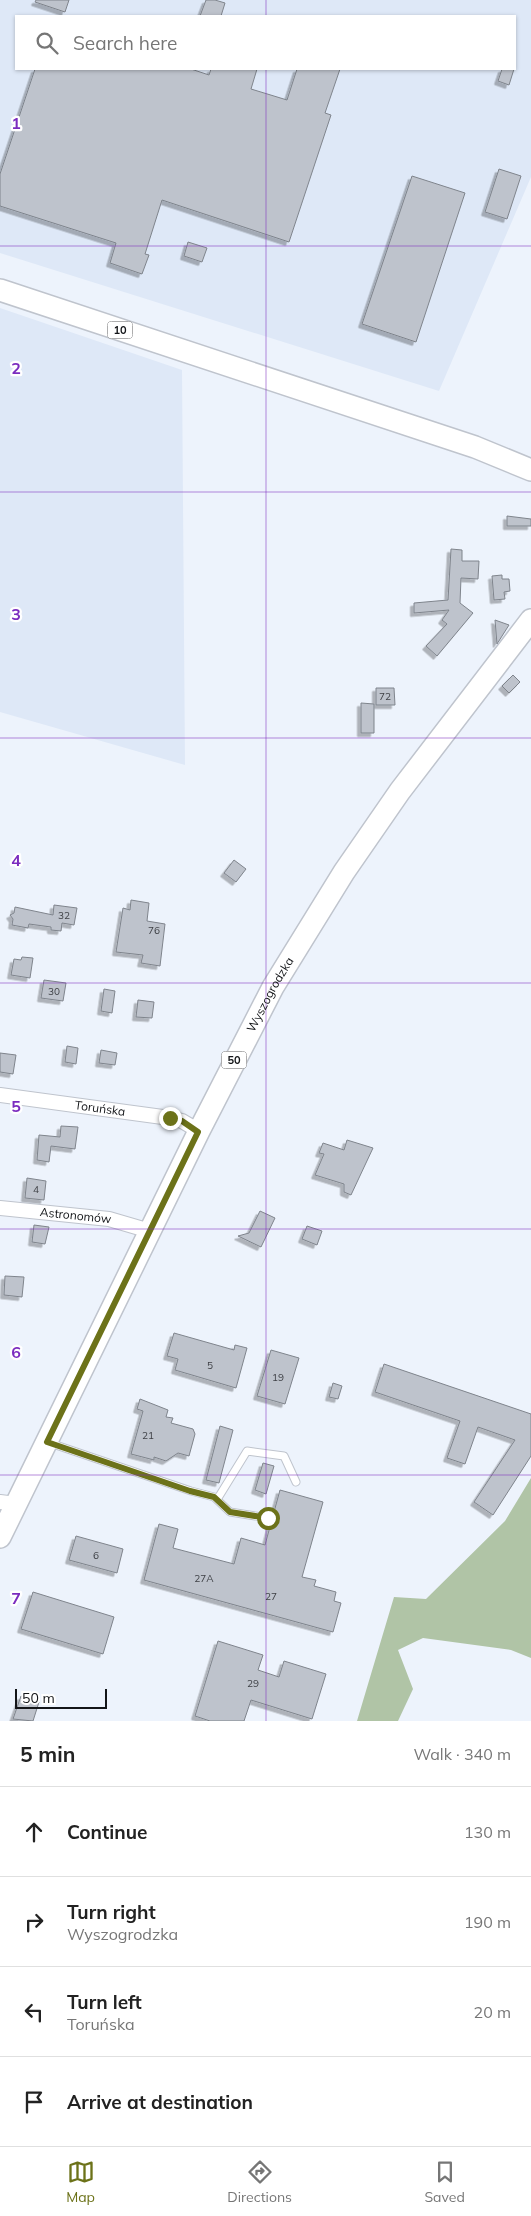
<!DOCTYPE html>
<html lang="en">
<head>
<meta charset="utf-8">
<style>
  body { margin:0; font-family:Mulish,sans-serif; background:#f6f6f6; color:#222 }
  .scale { position:absolute; left:15px; bottom:12px; width:92px; box-sizing:border-box; padding-left:5px; border:2px solid #131518; border-top:0; font-size:14px; line-height:18px; white-space:nowrap; color:#131518; -webkit-text-stroke:4px #fff; paint-order:stroke }
  .stop { position:absolute; width:15px; height:15px; margin:-11px; border:4px solid #6c7219; border-radius:50%; background:#fff }
  .stop.end { background:#6c7219; border-color:#fff; box-shadow:0 1px 5px #0008 }
  .list { margin:0; padding:0; list-style:none }
  h2 { display:flex; justify-content:space-between; align-items:center; height:65px; margin:0; padding:0 20px; font-size:21px }
  h2 small { font-size:16px; font-weight:400; color:#767676 }
  .list li { display:grid; grid-template-columns:32px 1fr auto; gap:15px; align-items:center; box-sizing:border-box; height:90px; padding:0 20px; border-top:1px solid #e0e0e0 }
  .list b { display:block; font-size:19px; white-space:nowrap }
  .list p { margin:0; font-size:16px; white-space:nowrap; color:#767676 }
  .list em { font-size:16px; font-style:normal; color:#767676 }
  .icon { flex:none; width:28px; height:28px; fill:none; stroke:currentColor; stroke-width:2; stroke-linecap:round; stroke-linejoin:round }
  .map { position:relative; flex:none; width:531px; height:1721px; overflow:hidden }
  .search { position:absolute; background:#fff; box-shadow:0 1px 4px #0004; left:15px; right:15px; top:15px; height:55px; display:flex; align-items:center; gap:12px; box-sizing:border-box; padding:0 18px; border-radius:0px; color:#767676; font-size:19px }
  .sheet { height:425px; background:#fff }
  nav { display:flex; justify-content:space-around; align-items:center; box-sizing:border-box; height:70px; border-top:1px solid #e0e0e0; background:#fff; font-size:14px; color:#767676 }
  nav a { display:grid; justify-items:center; gap:2px }
  nav .on { color:#6c7219 }
  .map>svg:first-child { display:block }
</style>
</head>
<body>
<div class="map">
<svg width="531" height="1721" viewBox="0 0 531 1721">
  <defs>
    <filter id="shadow"><feDropShadow dx="-3.5" dy="3.5" stdDeviation="0" flood-color="#0004"/></filter>
  </defs>
  <rect width="100%" height="100%" fill="#edf3fc"/>
  <!-- built -->
  <path fill="#dee8f7" fill-rule="evenodd" d="M0,0h531v177l-92,214 -439,-138zM16,16h499v53h-499z
    M0,308l182,62 3,395 -185,-53z"/>
  <!-- forest -->
  <path fill="#b0c4a6" d="M531,1478v180l-20,-8 -88,-12 -25,12 15,39 -15,32h-41l37,-124 32,2 79,-78z"/>
  <!-- building -->
  <path fill="#bec3cc" stroke="#7f848c" filter="url(#shadow)" d="M36,0h33l-4,12 -30,-10z
    M206,0h9l10,3 -4,13h-21z
    M35,69h156l18,6 2,-6h46l-6,20 36,11 10,-31h43l-15,44 6,2 -42,127 -127,-42 -17,54 4,1 -7,19 -32,-11 6,-20 -116,-37v-32z
    M502,69h12l-5,16 -11,-4z
    M499,169l22,7 -14,43 -22,-7z
    M412,176l53,17 -49,149 -54,-18z
    M188,242l19,6 -5,14 -18,-6z
    M507,516l24,3v7h-24z
    M451,549l11,1v11h17l-1,18 -17,-1 -1,25 13,10 -36,43 -11,-10 21,-22 -5,-4 7,-10 -35,3v-10l34,-3z
    M502,575v4h7l1,12 -6,1 1,7 -11,1 -2,-24z
    M495,620l14,5 -12,19z
    M513,675l7,7 -11,11 -7,-7z
    M376,688h18l1,17h-19z
    M361,703l13,1v29h-13z
    M234,860l12,9 -10,13 -12,-9z
    M131,900l18,3 -2,18 18,3 -5,42 -19,-3 2,-8 -27,-3 7,-44 7,2z
    M54,905l23,3 -3,17 -12,-2 -1,8 -10,-1v-3l-22,-3 -1,4 -16,-3 1,-6 -3,-4 4,-2 1,-6 38,8z
    M22,957l11,1 -3,20 -19,-3 3,-16 7,1z
    M44,980l22,3 -3,18 -22,-3z
    M104,989l11,2 -3,22 -11,-2z
    M138,1000l16,2 -2,16 -16,-1z
    M67,1046l11,2 -2,16 -11,-2z
    M101,1050l16,3 -2,12 -16,-2z
    M0,1053l16,2 -3,19 -13,-2z
    M61,1126l17,1 -3,22 -24,-3 -2,16 -12,-2 2,-25 21,2z
    M347,1140l26,8 -22,47 -7,-3v-8l-29,-9 9,-21 -5,-1 4,-10 21,7z
    M27,1178l19,3 -2,19 -19,-2z
    M260,1211l15,7 -14,29 -23,-11 11,-3z
    M34,1225l15,2 -4,17 -13,-2z
    M307,1226l15,5 -5,14 -15,-6z
    M5,1276l19,1 -2,20 -18,-2z
    M174,1333l60,17 1,-5 12,3 -11,40 -61,-18 3,-11 -11,-3z
    M271,1350l28,8 -14,46 -28,-8z
    M384,1364l147,50v42l-38,59 -19,-13 41,-62 -37,-13 -13,37 -18,-6 13,-37 -85,-29z
    M333,1383l9,3 -4,13 -9,-2z
    M140,1399l28,11 -2,7 7,1 -2,5 22,6 2,5 -6,22 -11,-3 -12,8 -12,-4v3l-23,-6 12,-43 -6,-2z
    M220,1426l13,4 -14,53 -13,-3z
    M263,1463l11,3 -8,28 -11,-4z
    M280,1490l43,12 -21,75 14,3 -2,6 22,6 -2,9 7,2 -8,29 -189,-52 15,-56 19,5 -5,19 61,16 7,-26 24,7z
    M76,1536l47,13 -6,24 -48,-13z
    M33,1592l81,25 -11,37 -82,-25z
    M218,1641l45,14 -5,15 21,7 5,-16 42,13 -14,45 -61,-19 -7,21h-34l-15,-5z
    M21,1696l18,6 -6,19 -20,-2z"/>
  <g fill="none" stroke-linecap="round" stroke-linejoin="round">
    <!-- service casing -->
    <g stroke="#bfc4cd" stroke-width="9">
      <path id="service" d="M50,1443l141,48 27,7 29,-47 37,5 12,26
        M214,1497l16,15 38,6"/>
    </g>
    <!-- minor casing -->
    <g stroke="#bfc4cd" stroke-width="16">
      <g id="minor">
        <path id="s1" d="M0,1095l170,23 12,3 17,10"/>
        <path id="s2" d="M0,1208l109,11 41,12"/>
        <path d="M0,1502l16,2"/>
      </g>
    </g>
    <!-- primary casing -->
    <g stroke="#bfc4cd" stroke-width="24">
      <g id="primary">
        <path d="M0,290l475,157 56,23"/>
        <path id="s3" d="M0,1537l199,-406 74,-144 71,-115 56,-81 131,-171"/>
      </g>
    </g>
    <!-- service -->
    <use href="#service" stroke="#fff" stroke-width="7"/>
    <!-- minor -->
    <use href="#minor" stroke="#fff" stroke-width="14"/>
    <!-- primary -->
    <use href="#primary" stroke="#fff" stroke-width="21"/>
  </g>
  <g fill="none" stroke-linecap="round" stroke-linejoin="round">
    <!-- route -->
    <path stroke="#6c7219" stroke-width="6" d="M170,1118l12,3 16,11 -151,310 143,49 24,6 16,15 38,6"/>
  </g>
  <!-- grid -->
  <path fill="none" stroke="#7b2cbf" stroke-width="1" stroke-opacity="0.55" d="M266,0v16M266,69v1652M0,246h531M0,492h531M0,738h531M0,983h531M0,1229h531M0,1475h531"/>
  <g text-anchor="middle" stroke-width="4.5" stroke-linejoin="round" paint-order="stroke">
    <!-- number labels -->
    <g font-size="10" fill="#3e4045">
      <text x="385" y="700">72</text>
      <text x="64" y="919">32</text>
      <text x="154" y="934">76</text>
      <text x="54" y="995">30</text>
      <text x="36" y="1193">4</text>
      <text x="210" y="1369">5</text>
      <text x="278" y="1381">19</text>
      <text x="148" y="1439">21</text>
      <text x="96" y="1559">6</text>
      <text x="204" y="1582">27A</text>
      <text x="271" y="1600">27</text>
      <text x="253" y="1687">29</text>
    </g>
    <!-- shield labels -->
    <g fill="#fff" stroke="#5a5b5d" stroke-width="1">
      <rect x="107.5" y="321.5" width="25" height="17" rx="4"/>
      <rect x="221.5" y="1051.5" width="25" height="17" rx="4"/>
    </g>
    <g font-size="11" font-weight="bold" fill="#131518">
      <text x="120" y="334">10</text>
      <text x="234" y="1064">50</text>
    </g>
    <!-- street labels -->
    <g font-size="12" fill="#131518" stroke="#fff">
      <text dy="4" stroke="none"><textPath href="#s3" startOffset="606">Wyszogrodzka</textPath></text>
      <text dy="4" stroke="none"><textPath href="#s1" startOffset="101">Toruńska</textPath></text>
      <text dy="4" stroke="none"><textPath href="#s2" startOffset="76">Astronomów</textPath></text>
    </g>
  </g>
  <g font-size="16" text-anchor="middle" font-weight="bold" fill="#7b2cbf" stroke="#fff" stroke-width="4.5" stroke-linejoin="round" paint-order="stroke">
    <text x="16" y="129">1</text>
    <text x="16" y="374">2</text>
    <text x="16" y="620">3</text>
    <text x="16" y="866">4</text>
    <text x="16" y="1112">5</text>
    <text x="16" y="1358">6</text>
    <text x="16" y="1604">7</text>
  </g>
</svg>
<div class="scale">50 m</div>
<div class="stop" style="left:268px;top:1518px"></div>
<div class="stop end" style="left:170px;top:1118px"></div>
<div class="search"><svg class="icon" aria-label="search" viewBox="0 0 24 24"><circle cx="10" cy="10" r="6"/><path d="M15 15l6 6"/></svg>Search here</div>
</div>
<section class="sheet">
<h2>5 min<small>Walk · 340 m</small></h2>
<ul class="list">
<li><svg class="icon" aria-label="ahead" viewBox="0 0 24 24"><path d="M12 20V5M6 11l6-6 6 6"/></svg><div><b>Continue</b></div><em>130 m</em></li>
<li><svg class="icon" aria-label="right" viewBox="0 0 24 24"><path d="M7 20v-9h11M14 6l5 5-5 5"/></svg><div><b>Turn right</b><p>Wyszogrodzka</p></div><em>190 m</em></li>
<li><svg class="icon" aria-label="left" viewBox="0 0 24 24"><path d="M17 20v-9H6M10 6l-5 5 5 5"/></svg><div><b>Turn left</b><p>Toruńska</p></div><em>20 m</em></li>
<li><svg class="icon" aria-label="arrive" viewBox="0 0 24 24"><path d="M6 21V4h12l-3 4 3 4H6"/></svg><div><b>Arrive at destination</b></div></li>
</ul>
</section>
<nav>
<a class="on"><svg class="icon" aria-label="map" viewBox="0 0 24 24"><path d="M3 6l6-2 6 2 6-2v14l-6 2-6-2-6 2zM9 4v14M15 6v14"/></svg>Map</a>
<a><svg class="icon" aria-label="directions" viewBox="0 0 24 24"><path d="M12 3l9 9-9 9-9-9zM9 14v-3h6M13 9l2 2-2 2"/></svg>Directions</a>
<a><svg class="icon" aria-label="saved" viewBox="0 0 24 24"><path d="M7 4h10v16l-5-4-5 4z"/></svg>Saved</a>
</nav>
</body>
</html>
